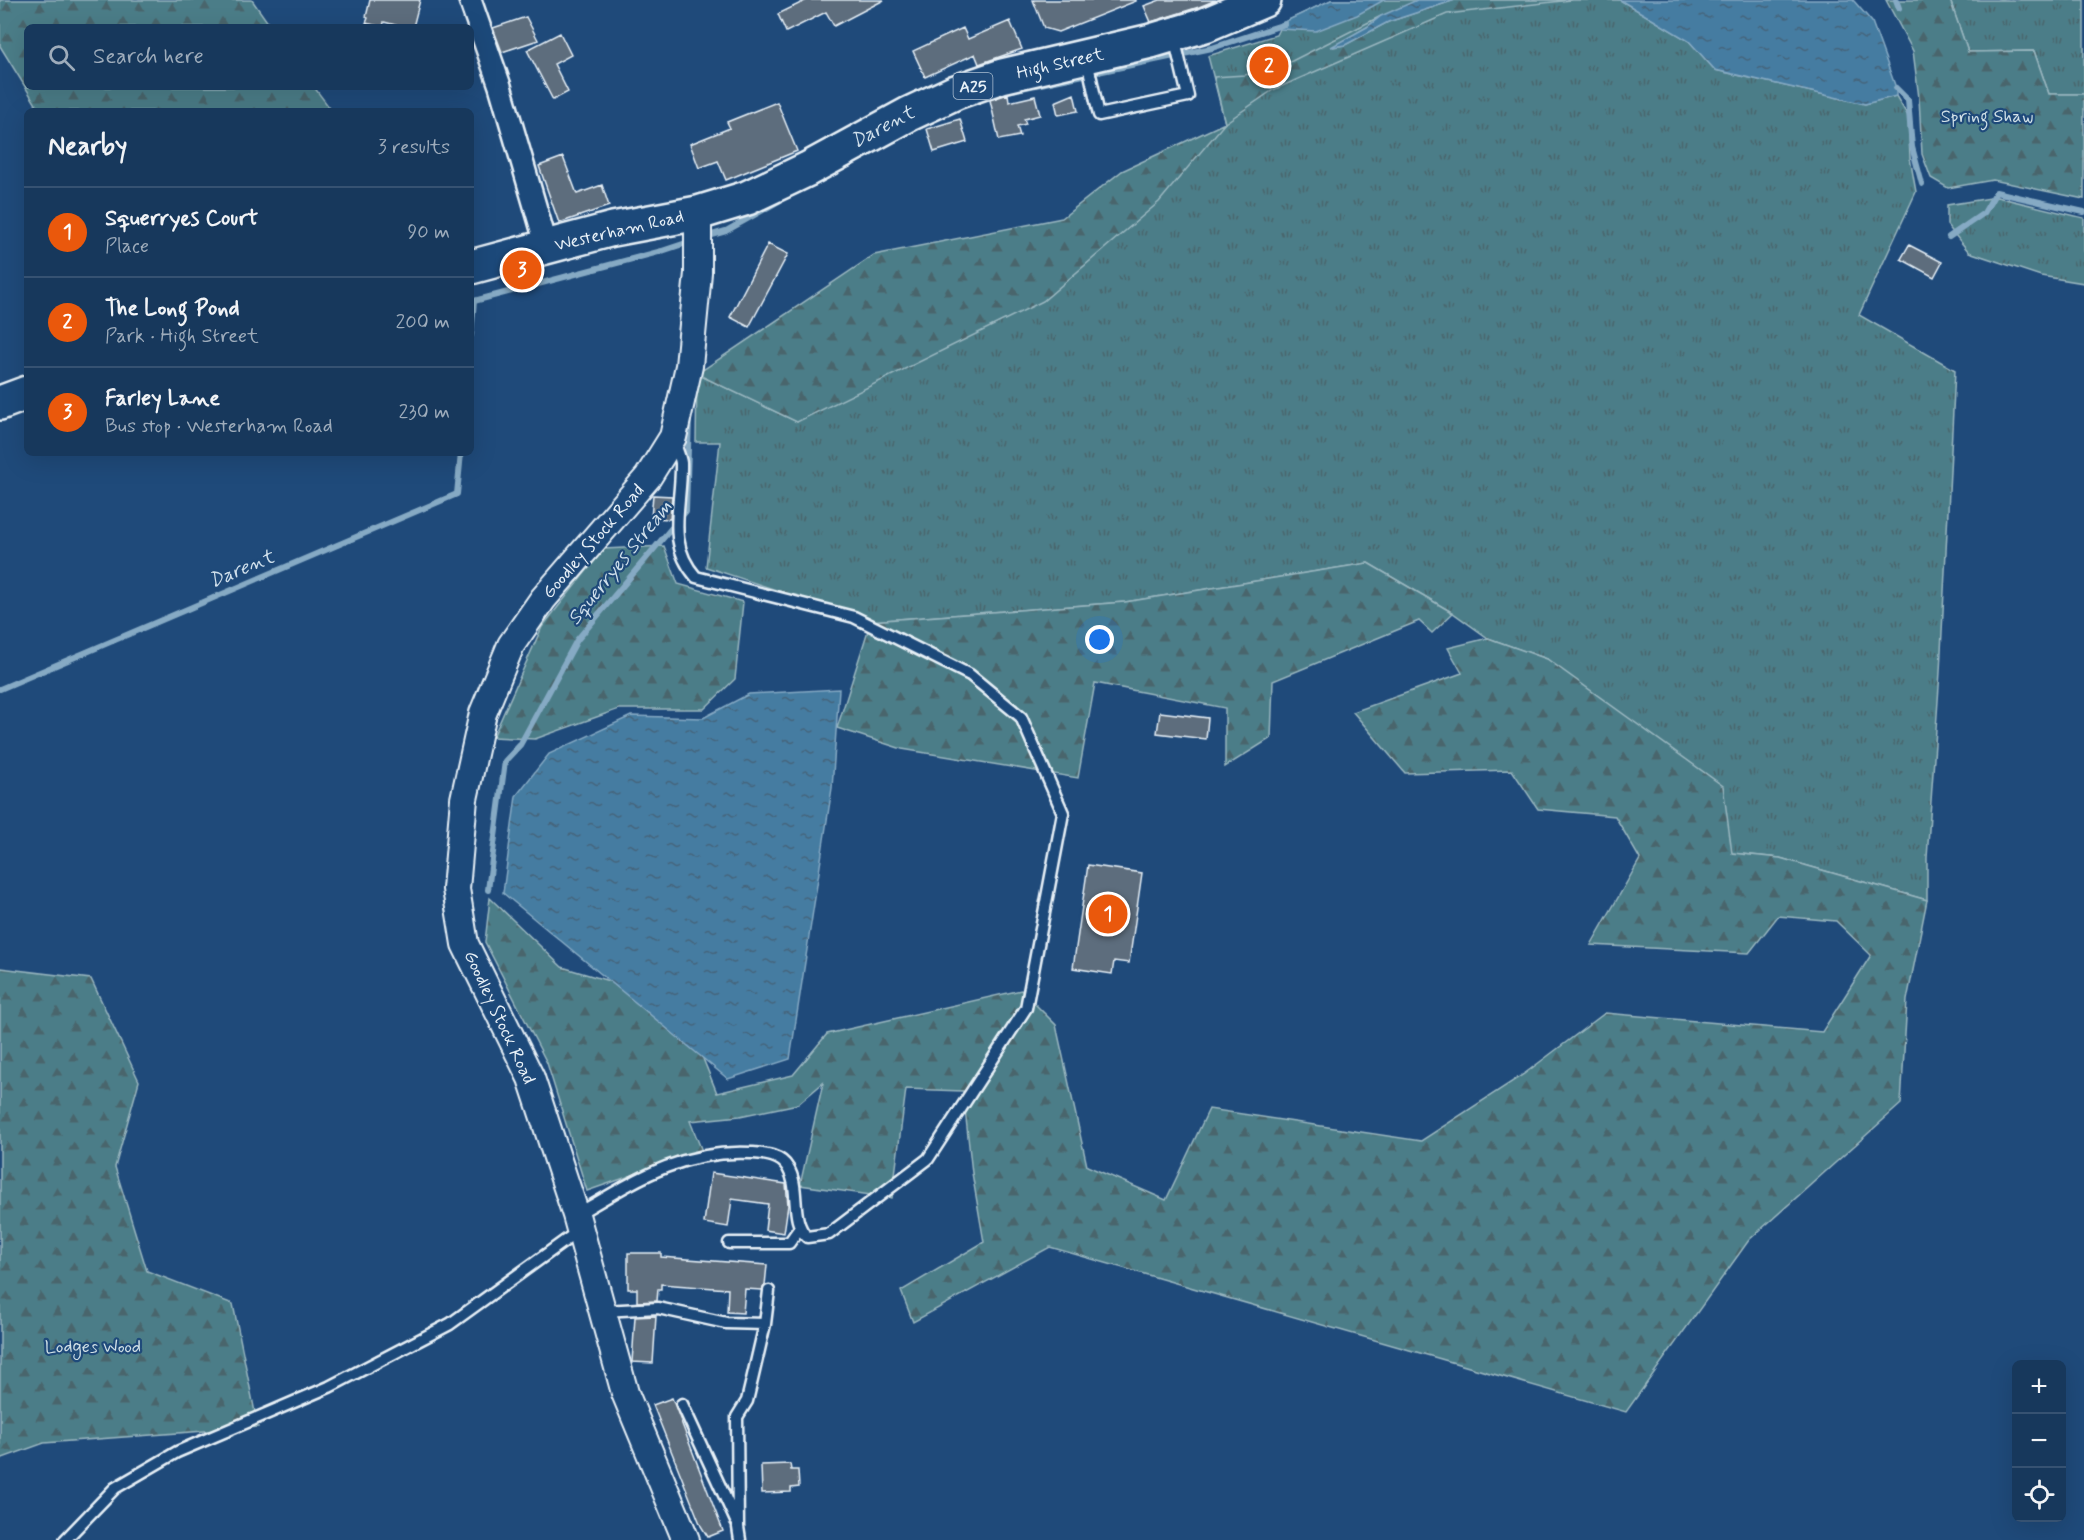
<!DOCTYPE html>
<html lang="en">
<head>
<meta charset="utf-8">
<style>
  body { margin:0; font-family:Mynerve,sans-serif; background:#203f62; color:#f1f3f6 }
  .controls { position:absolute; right:18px; bottom:18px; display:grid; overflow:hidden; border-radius:9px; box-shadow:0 6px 24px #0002 }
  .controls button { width:54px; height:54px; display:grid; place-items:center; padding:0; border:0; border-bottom:2px solid #365272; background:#17385c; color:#f1f3f6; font:30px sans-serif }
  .you { position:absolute; left:1100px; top:640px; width:21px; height:21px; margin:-15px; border:4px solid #fff; border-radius:50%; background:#1a73e8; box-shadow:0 0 0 9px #1a73e833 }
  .badge { display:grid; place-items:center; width:39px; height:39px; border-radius:50%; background:#ea580c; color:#fff; font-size:20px; font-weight:700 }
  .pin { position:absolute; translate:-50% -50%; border:3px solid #fff; box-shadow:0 2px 6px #0006 }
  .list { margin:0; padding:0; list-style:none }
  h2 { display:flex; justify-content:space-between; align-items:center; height:78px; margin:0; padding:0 24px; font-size:26px }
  h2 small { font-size:20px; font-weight:400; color:#9eacbb }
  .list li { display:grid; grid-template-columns:39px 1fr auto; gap:18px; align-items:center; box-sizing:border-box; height:90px; padding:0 24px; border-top:2px solid #365272 }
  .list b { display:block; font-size:22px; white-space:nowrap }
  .list p { margin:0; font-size:20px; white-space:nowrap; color:#9eacbb }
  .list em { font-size:20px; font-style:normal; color:#9eacbb }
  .icon { flex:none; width:33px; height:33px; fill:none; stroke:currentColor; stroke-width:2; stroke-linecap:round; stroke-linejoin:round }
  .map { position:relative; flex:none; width:2084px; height:1540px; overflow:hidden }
  .search { position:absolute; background:#17385c; box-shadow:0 6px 24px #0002; left:24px; top:24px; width:450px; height:66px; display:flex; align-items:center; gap:15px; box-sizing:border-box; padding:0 21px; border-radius:9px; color:#9eacbb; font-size:22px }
  .panel { position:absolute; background:#17385c; box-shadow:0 6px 24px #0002; left:24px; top:108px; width:450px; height:348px; border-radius:9px }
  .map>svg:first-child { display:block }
</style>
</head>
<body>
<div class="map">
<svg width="2084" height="1540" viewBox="0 0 2084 1540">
  <defs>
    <pattern id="grass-tufts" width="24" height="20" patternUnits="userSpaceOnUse" patternTransform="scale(1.5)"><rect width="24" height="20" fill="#4c7d88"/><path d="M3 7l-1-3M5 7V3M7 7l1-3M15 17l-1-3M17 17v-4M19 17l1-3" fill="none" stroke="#49656c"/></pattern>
    <pattern id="forest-firs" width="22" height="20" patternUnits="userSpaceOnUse" patternTransform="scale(1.5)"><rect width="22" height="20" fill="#4c7d88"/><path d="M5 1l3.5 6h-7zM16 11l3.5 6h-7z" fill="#49656c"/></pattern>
    <pattern id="water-ripples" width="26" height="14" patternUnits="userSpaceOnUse" patternTransform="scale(1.5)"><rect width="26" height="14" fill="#447ba1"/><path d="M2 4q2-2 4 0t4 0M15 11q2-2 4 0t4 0" fill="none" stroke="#45647a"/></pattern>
  </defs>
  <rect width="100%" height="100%" fill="#1f4a7a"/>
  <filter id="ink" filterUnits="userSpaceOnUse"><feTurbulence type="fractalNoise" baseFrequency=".0167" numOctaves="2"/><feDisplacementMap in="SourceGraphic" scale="12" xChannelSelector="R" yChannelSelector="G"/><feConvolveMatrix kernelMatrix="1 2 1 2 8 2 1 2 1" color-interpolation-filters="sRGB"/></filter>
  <g filter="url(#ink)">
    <!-- grass -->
    <path fill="url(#grass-tufts)" stroke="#9ab7c0" stroke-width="1.5" d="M1331,0h289l69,41 26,29 150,34 31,-8 12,20 2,42 6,34 -57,123 96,55 -15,302 -13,186v42l-147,-42 -49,-5 -184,-194 -59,-21 -35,-25 -85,-50 -243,39 -254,19 -165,-54 14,-125h-24l1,-68 100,48 428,-299 -17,-67 68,-21 6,-12z
      M1950,0h134v94h-35l-15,-43 -66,1z
      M1997,197l87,21v65l-43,-7 -72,-24 -22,-27v-20z"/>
    <!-- forest -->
    <path fill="url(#forest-firs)" stroke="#9ab7c0" stroke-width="1.5" d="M0,0h252l19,27h-244v60h287l18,24h-292l-40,-65z
      M1455,0h116l-124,14 -174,76 -48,33 -66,79 -116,99 -246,121 -100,-48 177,-119 188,-37 60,-47 103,-48 -11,-46 31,-2 43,-12 93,-47 -14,11 -34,20 12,-2 43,-23z
      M1886,0h64l18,52 66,-1 15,43h35v105l-91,-19 -45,8 -17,-10 -9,-24 -3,-56 -6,-47z
      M664,546l14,38 65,18 -8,77 -31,30h-85l-84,30 -42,-2 49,-110 62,-78z
      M1368,563l85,50 -21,20 -13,-12 -146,60 -2,57 -46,29v-59l-130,-25 -17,95 -176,-29 -65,-21 34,-107 254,-19z
      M1488,638l59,21 176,127 9,67 48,5 147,42 -20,100 -6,104 -152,136 -123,172 -576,-165 -137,75 -12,-31 83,-49 -12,-69 -9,-82 -57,-2 -14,109 -92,-13 23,-102 -25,21 -58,12 -50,5 12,30 -115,40 -40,-128 -62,-121 5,-44 72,69 118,35 37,91 76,-18 34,-41 194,-44 35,35 31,141 79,34 43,-91 212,32 103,-67 81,-61 217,19 49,-77 -35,-34 -58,-5 -29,37 -158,-8 49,-86 -25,-43 -77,-7 -26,-39 -107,3 -52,-61 109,-39 -14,-25z
      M0,968l91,11 48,102 -24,86 32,104 86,33 25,123 -214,16 -44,16z"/>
    <!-- water -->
    <path fill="url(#water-ripples)" stroke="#86aac4" stroke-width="1.5" d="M1331,0h53l-27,15 -41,16 -36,-2v-3l2,-3z
      M1417,0h38l-67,22 -43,23 -14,2 36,-20 14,-11z
      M1620,0h233l19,22 24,66v8l-31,8 -150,-34 -26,-29z
      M839,689l-7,99 -42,271 -62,20 -225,-186 13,-97 33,-42 82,-38 72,2 46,-24z"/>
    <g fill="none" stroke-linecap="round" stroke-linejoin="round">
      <!-- stream -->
      <path stroke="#86aac4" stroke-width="6" d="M1896,0l3,8
        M1896,88l12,12 4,47 10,37
        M1003,92l209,-44 73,-24
        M705,237l21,-6 53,-30
        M1949,237l35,-24 12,-21 88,20
        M471,335l3,-34 188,-50 30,-10
        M0,689l457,-195 4,-41
        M488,890l17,-129 15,-16 57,-105 109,-129 3,-94"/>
    </g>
    <!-- building -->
    <path fill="#5d6d7d" stroke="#e8f1f8" stroke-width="1.5" d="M370,0h50l-7,27h-10l-19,-5 -1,5 -17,-4 2,-5 -2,-1z
      M807,0h77l-50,26 -8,-14 -40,20 -8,-18z
      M1033,0h103v1l-78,31 -14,-4z
      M1160,0h56l-17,7 -48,15 -7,-16z
      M526,17l12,23 -36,12 -9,-24z
      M1010,21l12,28 -43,15 -4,-10 -50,23 -12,-26 50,-23 5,11z
      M560,33l11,22 -17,9 14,28 -15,8 -26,-50z
      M1008,94l1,8 26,-6 5,19 -16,4 2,5 -9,2 3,10 -21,4 -9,-40z
      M1074,94l4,17 -20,4 -3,-13z
      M777,102l20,49 -71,29 -8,-19 -19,7 -9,-24 40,-16 -3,-6z
      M960,119l7,23 -33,10 -7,-23z
      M563,157l14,37 25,-9 7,21 -50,17 -20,-57z
      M768,244l20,10 -39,73 -19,-10z
      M1909,245l33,17 -8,15 -33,-18z
      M653,495l19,1 -2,23 -19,-1z
      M1160,712l48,6 -2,21 -49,-6z
      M1088,865l54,8 -13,90 -15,-2 -2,13 -39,-6z
      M711,1173l75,11 2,21 -4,28 -19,-3 3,-26 -36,-5 -4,28 -24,-4z
      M628,1253h33v4l106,8 -2,20 -3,5 -17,-1 -2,24 -16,-1 1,-23 -67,-5v5h-3l-1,12 -20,1v-13h-9z
      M656,1316l-3,47 -21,-1 3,-45z
      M672,1398l51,133 -15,6 -7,-11 -48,-121z
      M790,1464l1,6h7l1,17 -8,1v4l-29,1 -1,-28z"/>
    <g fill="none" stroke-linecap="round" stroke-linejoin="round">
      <!-- service casing -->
      <g stroke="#e8f1f8" stroke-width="15">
        <path id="service" d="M1087,60l12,55 89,-19 -14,-59
          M576,1215c58,-34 105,-66 176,-62 12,1 29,2 36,15 13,21 1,51 19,69l22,-3 99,-75 98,-151 37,-195 -42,-96 -51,-42 -116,-58 -158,-40c-31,-35 -14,-71 -15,-114 -1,-7 -5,-15 -7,-23
          M729,1243h60l10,-14
          M603,1311l55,-3 68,15 39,1
          M682,1404l54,117
          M65,1540l50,-52 62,-36 152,-65 121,-63 130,-94
          M740,1540l-2,-13 -1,-110 10,-16 5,-21 13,-56 4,-33"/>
      </g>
      <!-- minor casing -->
      <g stroke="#e8f1f8" stroke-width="26">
        <path id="minor" d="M470,0l30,86 47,161"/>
      </g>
      <!-- tertiary casing -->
      <g stroke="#e8f1f8" stroke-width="30">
        <path id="tertiary" d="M686,1540l-61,-147 -49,-178 -45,-137 -66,-134 -9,-55 8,-90 19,-86 28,-68 32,-46 105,-122 25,-40 16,-71 9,-93v-60"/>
      </g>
      <!-- primary casing -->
      <g stroke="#e8f1f8" stroke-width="38">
        <path id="primary" d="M471,267l142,-38 85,-16 49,-15 61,-29 101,-55 47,-22 46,-16 149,-35 54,-16 59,-25
          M0,403l27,-10"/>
      </g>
      <!-- service -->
      <use href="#service" stroke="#1f4a7a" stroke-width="10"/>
      <!-- minor -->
      <use href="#minor" stroke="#1f4a7a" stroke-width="21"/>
      <!-- tertiary -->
      <use href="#tertiary" stroke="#1f4a7a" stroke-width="26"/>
      <!-- primary -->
      <use href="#primary" stroke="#1f4a7a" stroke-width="33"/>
    </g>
  </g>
  <g text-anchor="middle" stroke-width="4.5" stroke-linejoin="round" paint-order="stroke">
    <!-- shield labels -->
    <rect fill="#1f4a7a" stroke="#acbfd2" stroke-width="1.5" x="953.5" y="73" width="39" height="26" rx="4.5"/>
    <g font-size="16" font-weight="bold" fill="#e8f1f8">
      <text x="973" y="92">A25</text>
    </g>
    <!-- street labels -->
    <g font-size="18" fill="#e8f1f8" stroke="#1f4a7a">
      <text transform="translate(1060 63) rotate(-13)" y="6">High Street</text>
      <text transform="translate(619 230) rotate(-13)" y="6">Westerham Road</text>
      <text transform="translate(593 541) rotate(-49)" y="6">Goodley Stock Road</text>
      <text transform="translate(500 1017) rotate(65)" y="6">Goodley Stock Road</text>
    </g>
    <!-- park labels -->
    <g font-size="18" fill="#d1e0e7" stroke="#1f4a7a">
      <text x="1987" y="122">Spring Shaw</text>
      <text x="93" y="1352">Lodges Wood</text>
    </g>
    <!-- water labels -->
    <g font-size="20" font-style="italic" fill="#cfdfeb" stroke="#1f4a7a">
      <text transform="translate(882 126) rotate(-28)" y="7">Darent</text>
      <text transform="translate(619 562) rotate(-51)" y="7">Squerryes Stream</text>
      <text transform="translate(241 568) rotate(-23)" y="7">Darent</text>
    </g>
  </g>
</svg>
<div class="controls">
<button>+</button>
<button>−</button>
<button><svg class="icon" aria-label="locate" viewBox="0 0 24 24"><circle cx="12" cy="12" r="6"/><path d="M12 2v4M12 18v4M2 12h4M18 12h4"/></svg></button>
</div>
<div class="you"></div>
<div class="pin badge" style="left:1108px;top:914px">1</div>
<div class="pin badge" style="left:1269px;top:66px">2</div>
<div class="pin badge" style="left:522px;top:270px">3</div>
<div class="search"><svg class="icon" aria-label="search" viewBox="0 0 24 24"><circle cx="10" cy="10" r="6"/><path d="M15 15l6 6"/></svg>Search here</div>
<section class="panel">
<h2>Nearby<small>3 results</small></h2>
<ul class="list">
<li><span class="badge">1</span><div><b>Squerryes Court</b><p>Place</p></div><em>90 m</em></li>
<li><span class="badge">2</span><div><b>The Long Pond</b><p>Park · High Street</p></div><em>200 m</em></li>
<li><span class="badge">3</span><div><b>Farley Lane</b><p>Bus stop · Westerham Road</p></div><em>230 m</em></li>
</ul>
</section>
</div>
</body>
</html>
